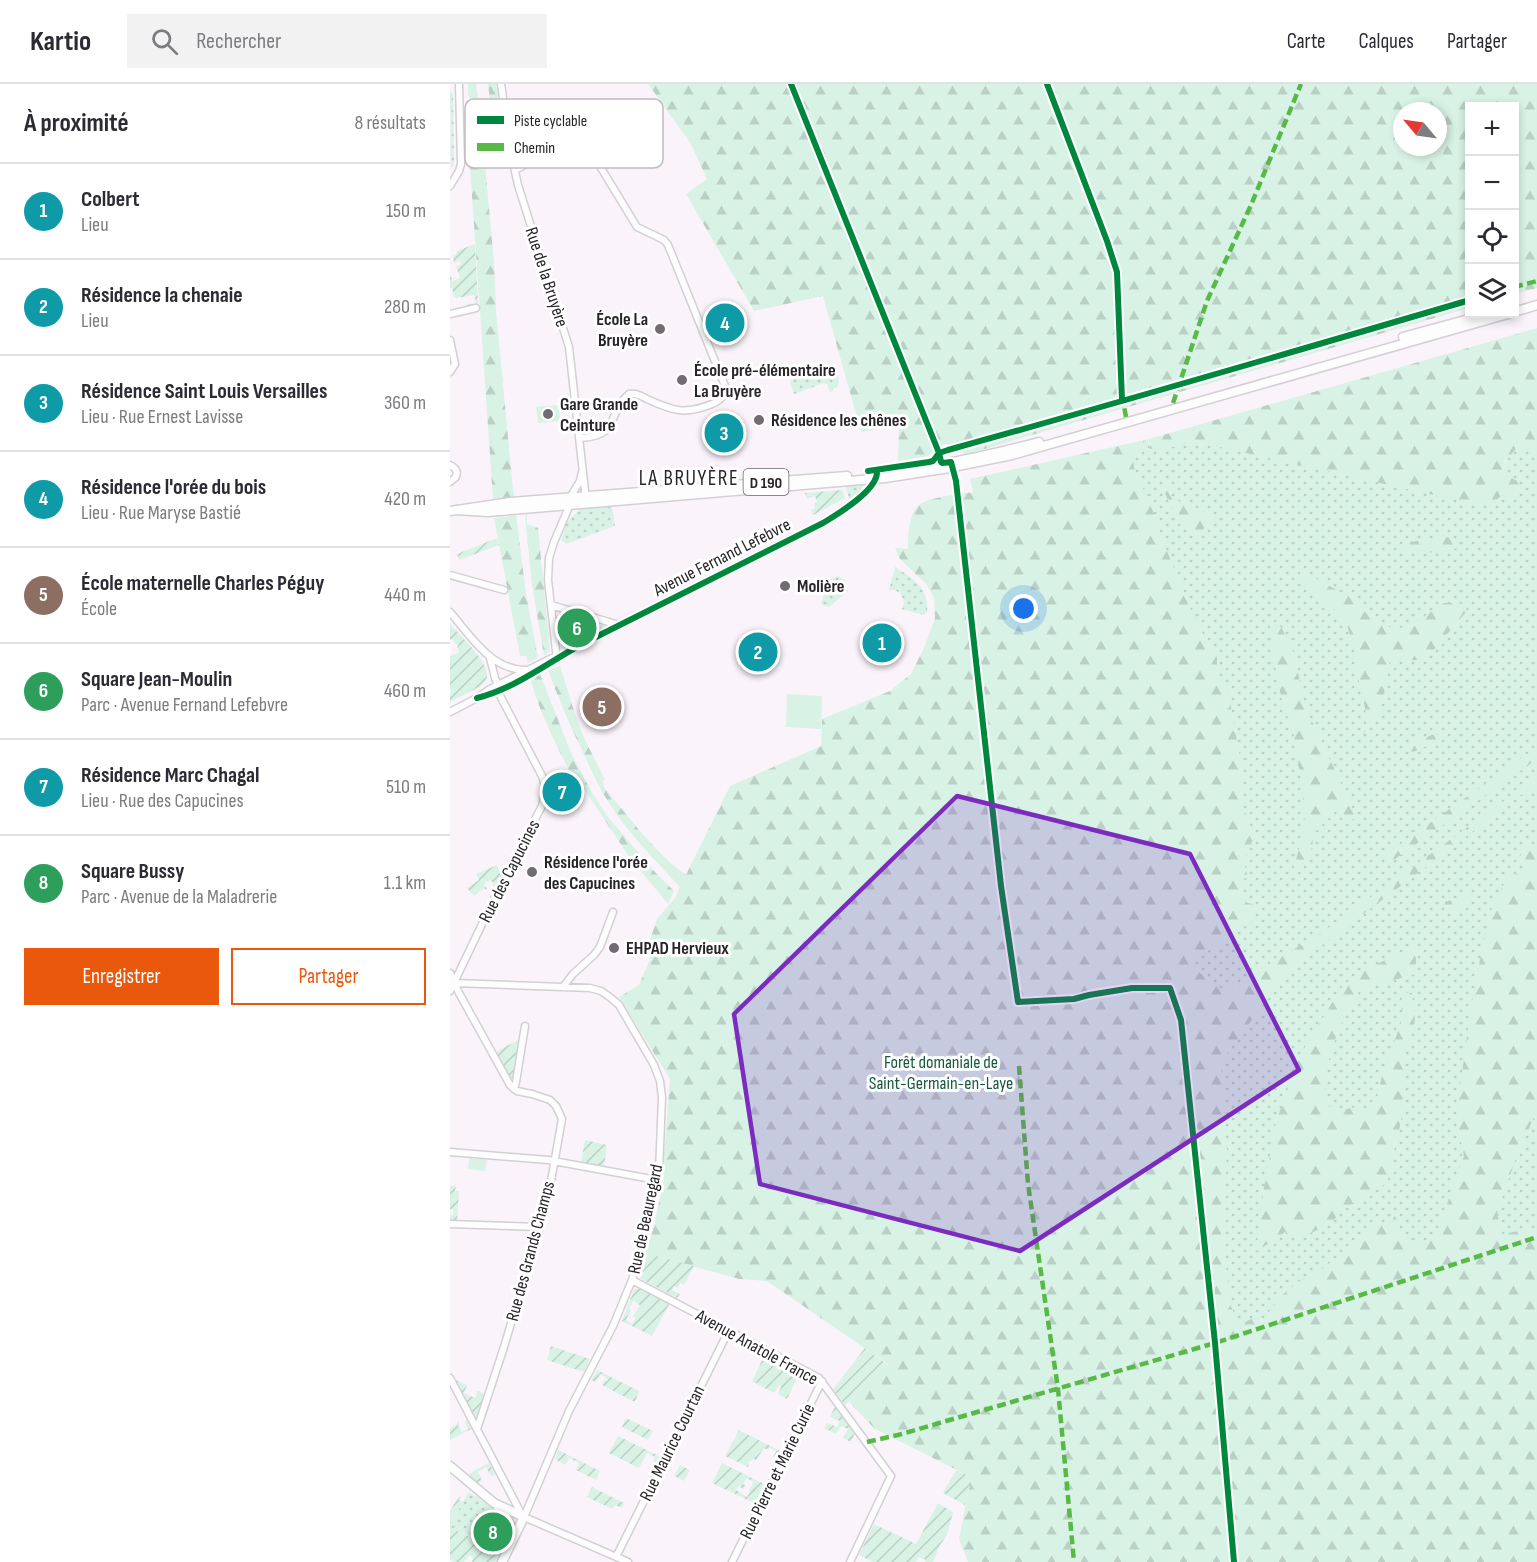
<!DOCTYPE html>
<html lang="fr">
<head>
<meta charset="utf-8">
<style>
  body { margin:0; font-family:"Sofia Sans Condensed",sans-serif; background:#f2f2f3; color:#2b2b33 }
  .controls { position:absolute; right:18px; top:18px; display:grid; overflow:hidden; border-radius:0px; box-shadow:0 3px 9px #0003 }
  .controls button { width:54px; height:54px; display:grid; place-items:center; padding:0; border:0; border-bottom:2px solid #e1e1e2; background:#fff; color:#2b2b33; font:30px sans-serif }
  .compass { position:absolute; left:943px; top:18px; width:54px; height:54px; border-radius:50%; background:#fff; box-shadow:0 3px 9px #0003; rotate:299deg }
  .you { position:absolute; left:574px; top:525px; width:21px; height:21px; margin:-15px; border:4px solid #fff; border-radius:50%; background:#1a73e8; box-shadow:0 0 0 9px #1a73e833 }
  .badge { display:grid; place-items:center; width:39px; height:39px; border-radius:50%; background:#ea580c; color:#fff; font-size:20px; font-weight:700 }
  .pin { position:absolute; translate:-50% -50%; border:3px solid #fff; box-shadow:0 2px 6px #0006 }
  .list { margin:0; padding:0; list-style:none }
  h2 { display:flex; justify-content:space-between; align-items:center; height:78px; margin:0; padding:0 24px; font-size:26px }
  h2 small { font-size:20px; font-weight:400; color:#7c7c81 }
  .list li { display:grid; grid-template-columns:39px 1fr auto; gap:18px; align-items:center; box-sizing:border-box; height:96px; padding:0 24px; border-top:2px solid #e1e1e2 }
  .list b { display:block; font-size:22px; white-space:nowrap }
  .list p { margin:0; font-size:20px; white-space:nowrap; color:#7c7c81 }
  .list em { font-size:20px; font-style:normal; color:#7c7c81 }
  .actions { display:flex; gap:12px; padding:18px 24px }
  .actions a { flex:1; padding:14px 0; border:2px solid #ea580c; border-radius:0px; text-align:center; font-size:21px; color:#ea580c }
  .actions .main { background:#ea580c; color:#fff }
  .icon { flex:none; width:33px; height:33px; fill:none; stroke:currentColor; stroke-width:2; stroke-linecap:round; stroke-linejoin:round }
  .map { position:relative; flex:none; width:1087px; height:1478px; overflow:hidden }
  header { display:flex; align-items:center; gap:36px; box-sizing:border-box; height:84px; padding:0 30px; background:#fff; border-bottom:2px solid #e1e1e2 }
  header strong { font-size:28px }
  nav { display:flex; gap:33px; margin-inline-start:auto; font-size:21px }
  .search { width:420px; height:54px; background:#f2f2f3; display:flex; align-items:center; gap:15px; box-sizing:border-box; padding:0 21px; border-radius:0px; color:#7c7c81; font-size:22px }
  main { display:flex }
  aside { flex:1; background:#fff }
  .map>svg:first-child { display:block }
</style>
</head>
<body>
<header>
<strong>Kartio</strong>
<div class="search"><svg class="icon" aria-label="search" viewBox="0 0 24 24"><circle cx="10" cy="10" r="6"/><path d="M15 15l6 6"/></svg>Rechercher</div>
<nav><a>Carte</a><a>Calques</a><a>Partager</a></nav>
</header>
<main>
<aside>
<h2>À proximité<small>8 résultats</small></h2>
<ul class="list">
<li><span class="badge" style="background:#0f9aa8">1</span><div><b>Colbert</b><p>Lieu</p></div><em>150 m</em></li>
<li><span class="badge" style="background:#0f9aa8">2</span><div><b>Résidence la chenaie</b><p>Lieu</p></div><em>280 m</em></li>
<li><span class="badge" style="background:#0f9aa8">3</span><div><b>Résidence Saint Louis Versailles</b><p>Lieu · Rue Ernest Lavisse</p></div><em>360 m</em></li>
<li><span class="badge" style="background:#0f9aa8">4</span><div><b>Résidence l'orée du bois</b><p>Lieu · Rue Maryse Bastié</p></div><em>420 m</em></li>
<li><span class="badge" style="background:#8d6e63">5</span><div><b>École maternelle Charles Péguy</b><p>École</p></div><em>440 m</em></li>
<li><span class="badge" style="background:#2e9e5b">6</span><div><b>Square Jean-Moulin</b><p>Parc · Avenue Fernand Lefebvre</p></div><em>460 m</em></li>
<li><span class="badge" style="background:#0f9aa8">7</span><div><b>Résidence Marc Chagal</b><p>Lieu · Rue des Capucines</p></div><em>510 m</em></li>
<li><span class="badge" style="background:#2e9e5b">8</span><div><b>Square Bussy</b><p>Parc · Avenue de la Maladrerie</p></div><em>1.1 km</em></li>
</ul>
<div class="actions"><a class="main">Enregistrer</a><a>Partager</a></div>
</aside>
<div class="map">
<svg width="1087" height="1478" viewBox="0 0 1087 1478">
  <defs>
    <pattern id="grass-dots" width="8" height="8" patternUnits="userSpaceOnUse" patternTransform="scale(1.5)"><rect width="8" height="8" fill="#d9f2e6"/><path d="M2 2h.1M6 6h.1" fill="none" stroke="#bacfc5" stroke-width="1.8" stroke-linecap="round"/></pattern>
    <pattern id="forest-firs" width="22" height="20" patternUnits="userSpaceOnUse" patternTransform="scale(1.5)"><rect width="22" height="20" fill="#d9f2e6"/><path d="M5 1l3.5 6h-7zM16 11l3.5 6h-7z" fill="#bacfc5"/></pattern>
    <pattern id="garden-furrows" width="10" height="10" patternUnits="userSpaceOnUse" patternTransform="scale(1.5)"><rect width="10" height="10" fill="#d9f2e6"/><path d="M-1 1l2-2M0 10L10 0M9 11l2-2" fill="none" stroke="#bacfc5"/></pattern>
  </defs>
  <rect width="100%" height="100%" fill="#faf3fa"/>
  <!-- grass -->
  <path fill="url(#grass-dots)" d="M0,7l3,3 1,71 -3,3z
    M379,282c9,6 15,17 4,23v2l-3,1 -3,-8 -3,-1 -30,11 -4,-10 2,-6z
    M1064,332l23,2v815l-315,99 -32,-367 -58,-510 12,-15 4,-1 2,9 56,-4 296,42z
    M412,400l2,1 -2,4 -11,10h-2l-3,-13z
    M161,418l4,24 -49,18 -5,-4 6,-18 16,-16z
    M445,483c18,12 34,20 32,44l-3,4 -22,-6 2,-7 -3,-8 -6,-4h-6z
    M388,492l8,5 2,10 -19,16 -8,-3 7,-24z
    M155,539l6,3 -33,17 -2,-4z
    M20,1406v3l5,4 2,-2 16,15 -18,29 -25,-12v-3z"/>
  <!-- forest -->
  <path fill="url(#forest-firs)" fill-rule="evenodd" d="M18,0h8l4,23 -8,-2 -4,-11z
    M38,0h8l3,17v3l-7,2 1,4h-2z
    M198,0h889v204l-22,6 -1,-188h-44l-1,202 -505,147 -3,-10 -17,-1 -16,12 -30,5 1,-36 -38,7 -38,-136 -69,15 -68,-117 21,-15 -16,-35zM952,27h36v36h-36z
    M30,26l14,153 2,48 17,179 2,9 -10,-1 -12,1 -23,-332c-2,-12 -9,-44 1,-53 2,-2 6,-3 9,-4z
    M1087,244v118l-3,3h-18l-11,12c2,10 2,17 13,20l1,6 -2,3 -4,2 -1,4 -2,3 -7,-5 -9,8 -6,2 -19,-1 -263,-59 -56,5 -1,-10z
    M694,356l-11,15 1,13 21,48 11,33 14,33 10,26 16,32 11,18v10l3,11 8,12 14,77 1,16 -2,17 9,24 5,10 -11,25 3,15 -8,13 6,14 10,3 6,-3 4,1 1,3 -12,8v6l-65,44 34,28 98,-59 212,-153 4,1v2l-233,176 -42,47 -41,56 6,89 -4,79 7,74 7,17 8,1 10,-5 7,4 19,-25 17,-14 19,-9 59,-47 19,-10 10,26 24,-1 9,-11 26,-74 -8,-39 15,-110 12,-63 10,-41 16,-28 16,-1 -5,-17 5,-14 12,5v262l-21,48 -19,55 5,21 35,-6v334h-569l-9,-23 12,-62 -96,-48 -26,-27 40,-37 -122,-84 -28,-2 -94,-26 8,-23 11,-51 -1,-10 7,-90 -51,-82 20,-12 11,-26 -2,-13 9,-27 18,-21 5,-11c-25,-27 -51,-53 -71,-84 -12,-18 -20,-38 -29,-57 -12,-25 -23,-50 -32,-77l12,-3 15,48 9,24 21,42h-2l1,7c23,28 52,67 82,88l44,-89 91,-40 1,-27 68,-28 21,-17 13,-26 11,-30 -1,-20 -7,-13 -27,-26 -5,-11 13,1c0,-12 0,-32 9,-42 8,-10 43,-13 56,-15l-3,-13z
    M719,400l5,3 -3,9 11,7 33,14c-8,6 -13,11 -15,22 -15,-14 -33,-33 -37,-53z
    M66,430l10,80 12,64 -10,5 -2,-7h-6l-26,-138 13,-1z
    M77,430v10l11,4 12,123 -6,5 -12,-71 -7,-69z
    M994,452l12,3 2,3 -1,6 -5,2c-14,1 -40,7 -50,0l1,-9 7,-1 3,2 7,-2h13l2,-3z
    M849,485l54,30 15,16 25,14 17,-3 34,-23 23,1 -1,8 -35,41 -13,7h-28l-8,45 -6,16 -14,14 -1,-4 7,-10 -11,-48 -3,-24 -7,-24 -11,-14 -32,-30z
    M820,539l11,4 13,26 11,53 53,114 -8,-1 -10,-8 -5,1 -21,21 -4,26 -13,15 -3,-6 11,-42 -3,-40 -8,-50 -13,-39 -8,-42z
    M90,590l31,79 20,38 17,26 47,55 19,19 -6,13 -38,-46 -52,-78 -4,-1c-17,-32 -33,-63 -43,-98z
    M984,650l7,1 1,4 -29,13 -3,-2v-3l3,-1 2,-6 3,-3 7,1z
    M1087,663v12l-149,105 -6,-7z
    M1008,807l7,3 6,-2 2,3 -2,2 1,4c-11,9 -13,18 -28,8l1,-7 12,-4v-5z
    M967,861l-2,29 -55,16 -17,30 -10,25 -6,22 -4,32 7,8 15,2 12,-2 8,4 12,-14 6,-25 19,-52v-28l10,1 3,26 -12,46 1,43 -17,75 -40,24 -18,17 -22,11 -14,2 -8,-5 -15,11 -14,8 8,-64 12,-65 23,-65 42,-69 19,-16z"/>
  <!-- park -->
  <path fill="#d9f2e6" d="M109,321l1,16 -22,2 -2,-16z
    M109,527l42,11 -1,2 -37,19z
    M337,610l35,2 -1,33 -35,-2z
    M19,1074l18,1 -2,12 -17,-2z
    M43,1426c16,15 15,23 7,42l-25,-13z"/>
  <!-- garden -->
  <path fill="url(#garden-furrows)" fill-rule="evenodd" d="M25,160l3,60 -12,3v-2l10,-2 -2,-8 -18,3v-1h-2l-2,-9h-2v-14l3,7 7,-3 -4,-12 5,-2 -1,-4 -6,3 -1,-7 3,-1 1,-4z
    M392,406l3,8 -32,17 -2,-5 4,-2 -1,-5 3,-1 -2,-6 -8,3 -2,-6z
    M47,454l2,7 -40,15 -2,-6z
    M0,540c9,11 44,42 36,56 -4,8 -28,17 -36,22v-8l2,-2 -2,-4v-33l1,1 8,-4 -2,-5 1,-1v-2h-3l-2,-5 -3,1z
    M47,781l4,10 -9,17 -2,-1 4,-8 -4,-3 -2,2 -2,-1 -2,4 3,3 -1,2 -2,-2 -10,8 -7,-8 12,-8 -3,-6z
    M68,956v4h2l-5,34h-5l-14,-26z
    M135,1056l22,5 -3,21 -23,-4z
    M0,1102h6l-1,5h4l-2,31 -7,-1v-6h3l1,-5 -4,-1z
    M195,1169l49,13 -10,19 -4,-2 -2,5 -4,-2 -2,4 8,4 -3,4 -36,-19 -2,-4z
    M190,1203l30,16 -18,33 -30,-15 12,-31zM183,1217l7,4 -7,11 3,2 -4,6 -6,-4 5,-10 -2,-1z
    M101,1262l39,13 -6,13 -37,-12z
    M415,1264l24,18 -44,39 -12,-16z
    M315,1270l35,18 -13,27 -9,-5 3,-7 -2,-2 -5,8 -22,-12z
    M147,1286l42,21 -4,11 -33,-17 3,-5 2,1 1,-2 -8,-5 -4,8 -5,-2z
    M4,1295l13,6 -3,8 11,5 3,-7 8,4 -8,24h-3z
    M385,1322l20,27 -4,9 -8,-4 5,-9 -7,-3 -5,8 -12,-6 3,-5 10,4 3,-6 -10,-4z
    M176,1334l27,13 -5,9 -26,-13z
    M17,1336l4,9 -21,11v-12l6,-3 2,-4 1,3 -1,1 4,7 6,-3 -3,-7z
    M289,1346l43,22 -4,8 -5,-2 3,-7 -6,-3 -2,2 -4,-2 -8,12 -3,-1 -2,2h-2l-1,6 -23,-11z
    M168,1352l43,21 -4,9 -5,-2 3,-7 -8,-4 -8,15 -30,-15z
    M108,1366l42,21 -4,9 -20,-10 3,-7 -10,-5 -4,7 -10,-6z
    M39,1379l6,11 -4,2 -5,-9 -8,5 4,9 -5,2 -8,-7 6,-6z
    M272,1379l44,22 -10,19 -44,-21zM296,1394l8,4 -5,8 1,2 -3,5 -11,-7 2,-4 6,3 1,-4 -2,-1z
    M230,1381l10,5 -6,11 -10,-5z
    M506,1386l16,7 -7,28 -22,-12z
    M142,1403l32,16 -2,5 -7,-3 -3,4 -25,-12z
    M9,1412l2,1 -2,3 4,2 -13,22v-13z
    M488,1419l15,9 -6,23 -7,10 -7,17h-8l1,-2 -7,-3 -3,5h-43l-14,-7 15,-31 42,20z
    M0,1443l41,21 -3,5 5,3 4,-6 3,2 -5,10h-22l-1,-1 1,-3 -4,-3 -5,7h-10l-4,-3z"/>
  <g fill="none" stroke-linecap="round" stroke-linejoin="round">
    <!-- minor casing -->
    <g stroke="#d4cfd4" stroke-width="9">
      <path id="minor" d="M51,0l10,69 7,32 51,162 17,153
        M65,86c32,-15 52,-40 83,-7l39,64 27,13 4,5 57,141c0,10 -4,14 -13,18 -27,11 -39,7 -65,-5 -6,-3 -10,-6 -18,-5 -23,19 -7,42 -49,44
        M0,102l9,-15 2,-7 -2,-80
        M0,230l26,-6
        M0,256l5,24 -5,8
        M0,381c6,3 9,7 5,13l-5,4
        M0,491l54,15
        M101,521l68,20
        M0,528c20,23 41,58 75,58
        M40,574l5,20 4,10
        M107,576l-9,-80 1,-22 5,-16 14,-33 1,-10 11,-18 2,-9
        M27,614c37,-9 72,-36 105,-54l241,-121c15,-9 48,-29 54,-46
        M0,628l27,-14 13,-9 68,-34
        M0,889l9,20 51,92 7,6 15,3 18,6 6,6 6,13 -14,79 -44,149 -27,82
        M0,900l4,-1 136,5 11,3 10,7 8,7 35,60 6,16 2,16 -3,75 -19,82 -8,26 -19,46 -44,85 -45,106
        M113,903l10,-13 21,-19 6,-8 13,-35
        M0,907l58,-121 34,-64 4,-17 -4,-13 -47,-90
        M64,1005l2,-7 9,-56
        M0,1068l98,8 109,20
        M0,1140l90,3
        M182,1196l187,98 72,98 -41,86
        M0,1294l73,139
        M74,1433l104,45
        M166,1473l113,-227
        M282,1478l90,-181"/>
    </g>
    <!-- major casing -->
    <g stroke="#d4cfd4" stroke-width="11">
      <path id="major" d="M1064,228l23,-7
        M953,253l84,-23
        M419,390c57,-5 114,-17 170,-32
        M6,426l32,2 397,-34 58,-9 69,-14 496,-141
        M0,427l61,-9 336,-26
        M0,1382l44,37 30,14 -22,45
        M48,1424c11,12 14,13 11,30"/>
    </g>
    <!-- minor -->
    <use href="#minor" stroke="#fefdfe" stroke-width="6"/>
    <!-- major -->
    <use href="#major" stroke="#fefdfe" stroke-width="8"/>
    <!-- quiet -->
    <path stroke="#58b947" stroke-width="4.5" stroke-dasharray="9 4.5" stroke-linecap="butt" d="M1064,203l23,-6
      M672,311l4,22
      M723,319l34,-102 44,-96 50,-121
      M569,982l9,118 30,205 16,173
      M417,1358l31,-7 317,-92 322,-106"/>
    <!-- cycleway casing -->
    <g stroke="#fff" stroke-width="10">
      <path id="cycleway" d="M341,0l148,369 2,9
        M597,0l60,157 10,31 5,128
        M492,379l9,-1 5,19 45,405 17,116 56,-3 15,-4 43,-7h38l11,32 34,323 19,219
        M418,387l61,-9 4,-1 6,-8 9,-3c174,-48 348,-99 522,-150
        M27,614c37,-9 72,-36 105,-54l241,-121c15,-9 53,-32 54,-50"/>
    </g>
    <!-- cycleway -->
    <use href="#cycleway" stroke="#00873e" stroke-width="6"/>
  </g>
  <!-- marked area -->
  <path fill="#7b2cbf" fill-opacity="0.2" stroke="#7b2cbf" stroke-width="4.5" stroke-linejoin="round" d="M507,712l233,58 109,216 -279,181 -260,-67 -26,-170z"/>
  <!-- markers -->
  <g fill="#726c72" stroke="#fff" stroke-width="2">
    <circle cx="210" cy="245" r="6"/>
    <circle cx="232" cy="296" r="6"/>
    <circle cx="98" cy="330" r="6"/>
    <circle cx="309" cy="336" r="6"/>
    <circle cx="335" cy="502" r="6"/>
    <circle cx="82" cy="788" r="6"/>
    <circle cx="164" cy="864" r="6"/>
  </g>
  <g text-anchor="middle" stroke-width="6" stroke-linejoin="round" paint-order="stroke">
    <!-- shield labels -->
    <rect fill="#fff" stroke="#686668" stroke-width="1.5" x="293.5" y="385" width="45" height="26" rx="4.5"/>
    <g font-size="16" font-weight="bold" fill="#282428">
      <text x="316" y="404">D 190</text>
    </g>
    <!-- street labels -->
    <g font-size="18" fill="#282428" stroke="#fff">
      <text transform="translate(97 193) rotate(72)" y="6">Rue de la Bruyère</text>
      <text transform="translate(272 473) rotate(-27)" y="6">Avenue Fernand Lefebvre</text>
      <text transform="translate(59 787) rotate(-63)" y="6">Rue des Capucines</text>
      <text transform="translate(195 1135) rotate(-78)" y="6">Rue de Beauregard</text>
      <text transform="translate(80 1167) rotate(-75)" y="6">Rue des Grands Champs</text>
      <text transform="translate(307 1263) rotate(29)" y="6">Avenue Anatole France</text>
      <text transform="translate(222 1359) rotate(-64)" y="6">Rue Maurice Courtan</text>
      <text transform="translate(327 1387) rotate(-64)" y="6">Rue Pierre et Marie Curie</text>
    </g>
    <!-- poi labels -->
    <g font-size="18" font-weight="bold" fill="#282428" stroke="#fff" text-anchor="start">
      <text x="198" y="241" text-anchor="end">École La<tspan x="198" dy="21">Bruyère</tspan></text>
      <text x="244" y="292">École pré-élémentaire<tspan x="244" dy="21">La Bruyère</tspan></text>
      <text x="110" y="326">Gare Grande<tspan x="110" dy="21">Ceinture</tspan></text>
      <text x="321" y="342">Résidence les chênes</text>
      <text x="347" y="508">Molière</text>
      <text x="94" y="784">Résidence l'orée<tspan x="94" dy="21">des Capucines</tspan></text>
      <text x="176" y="870">EHPAD Hervieux</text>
    </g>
    <!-- park labels -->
    <g font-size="18" fill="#19593f" stroke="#fff">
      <text x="491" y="984">Forêt domaniale de<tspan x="491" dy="21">Saint-Germain-en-Laye</tspan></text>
    </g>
    <!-- quarter labels -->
    <g font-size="21" letter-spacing="1.5" fill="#282428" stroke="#fff">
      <text x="239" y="401">LA BRUYÈRE</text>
    </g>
  </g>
  <!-- legend -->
  <rect x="15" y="15" width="198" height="69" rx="9" fill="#fff" stroke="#bebdbe" stroke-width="1.5"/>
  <rect x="27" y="32" width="27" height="8" fill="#00873e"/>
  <rect x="27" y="59" width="27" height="8" fill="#58b947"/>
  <g font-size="16" fill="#282428">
    <text x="64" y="42">Piste cyclable</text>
    <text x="64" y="69">Chemin</text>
  </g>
</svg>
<div class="controls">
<button>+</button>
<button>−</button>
<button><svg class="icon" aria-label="locate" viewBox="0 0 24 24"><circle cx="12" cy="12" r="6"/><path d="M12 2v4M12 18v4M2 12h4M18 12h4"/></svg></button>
<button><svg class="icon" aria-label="layers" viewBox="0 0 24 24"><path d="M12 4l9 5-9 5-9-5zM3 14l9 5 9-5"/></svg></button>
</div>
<svg class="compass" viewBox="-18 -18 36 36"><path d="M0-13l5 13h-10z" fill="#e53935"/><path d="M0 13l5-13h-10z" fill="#7c7c81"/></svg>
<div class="you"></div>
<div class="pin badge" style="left:432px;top:559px;background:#0f9aa8">1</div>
<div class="pin badge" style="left:308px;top:568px;background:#0f9aa8">2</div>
<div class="pin badge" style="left:274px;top:349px;background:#0f9aa8">3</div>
<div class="pin badge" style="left:275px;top:239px;background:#0f9aa8">4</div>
<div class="pin badge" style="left:152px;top:623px;background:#8d6e63">5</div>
<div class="pin badge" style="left:127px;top:544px;background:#2e9e5b">6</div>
<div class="pin badge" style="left:112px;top:708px;background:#0f9aa8">7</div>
<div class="pin badge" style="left:43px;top:1448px;background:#2e9e5b">8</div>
</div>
</main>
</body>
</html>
